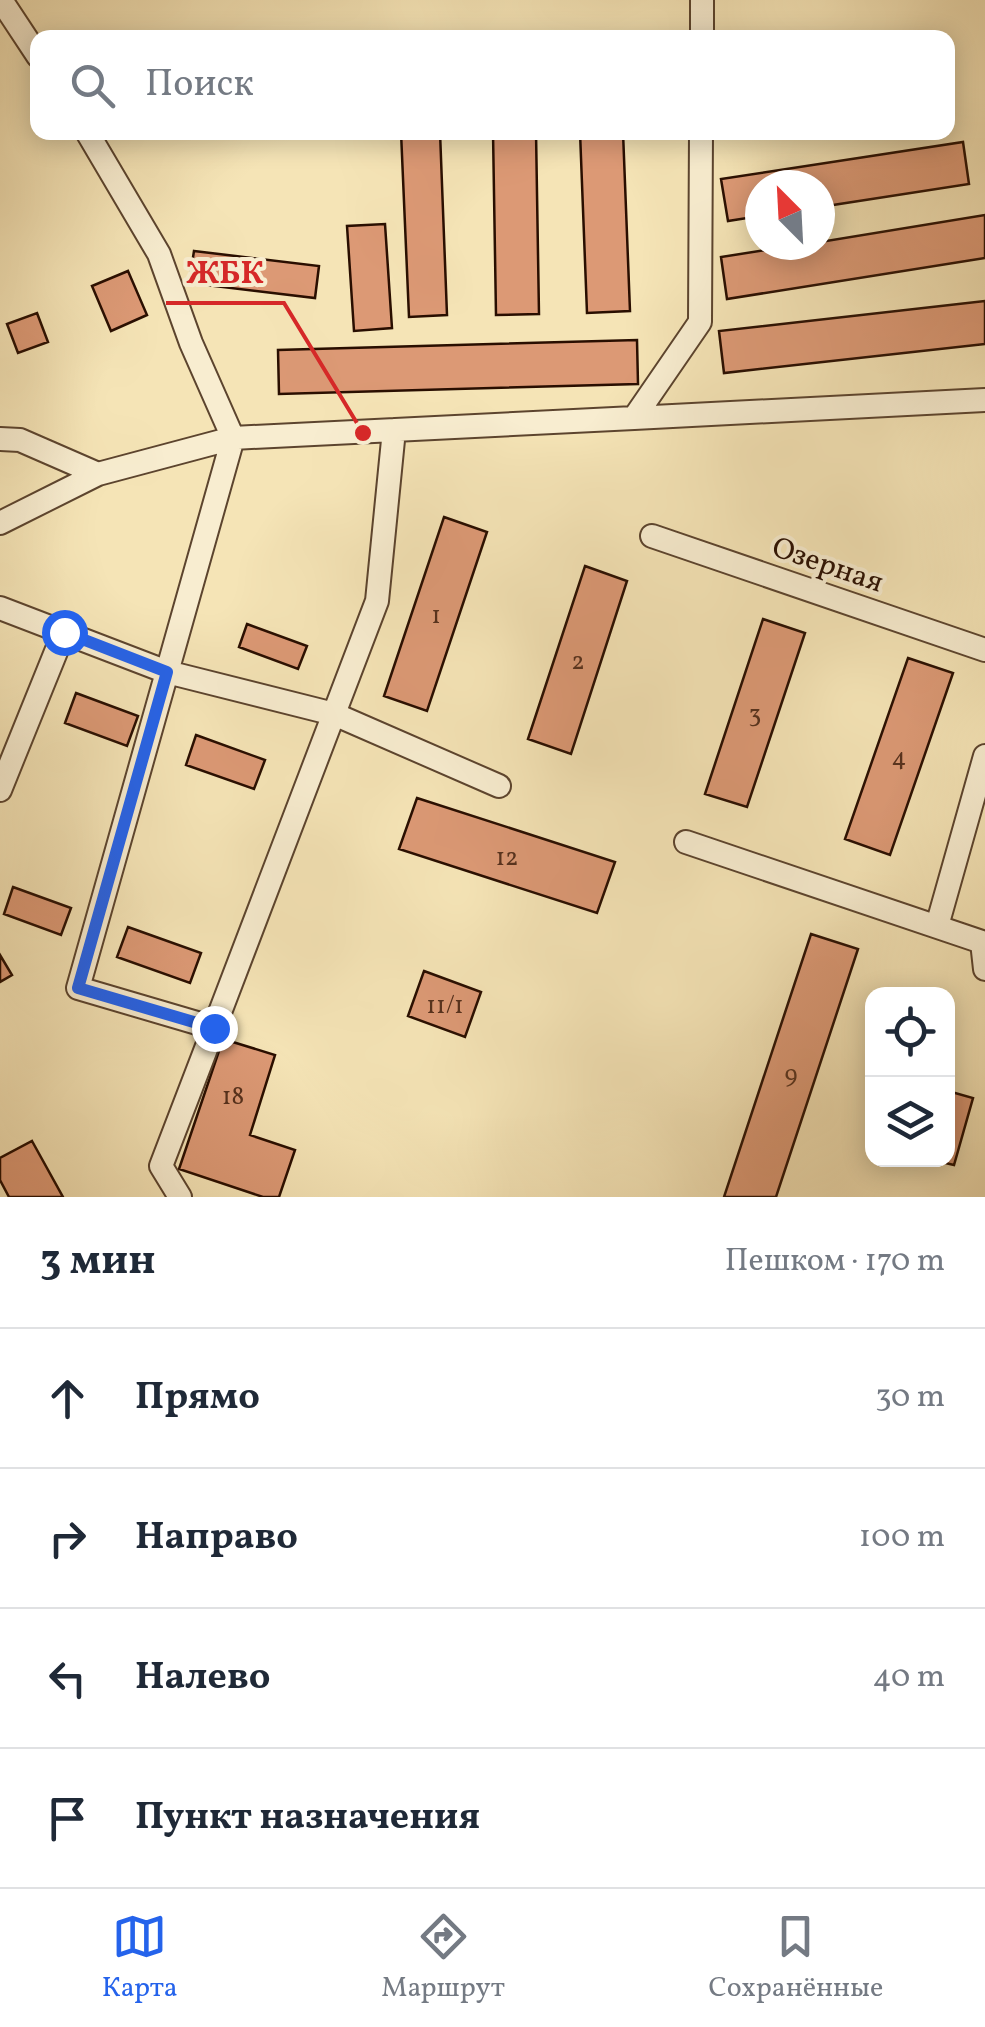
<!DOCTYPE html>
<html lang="ru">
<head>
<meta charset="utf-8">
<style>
  body { margin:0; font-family:Vollkorn,serif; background:#f2f2f3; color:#1f2937 }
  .controls { position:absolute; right:30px; bottom:30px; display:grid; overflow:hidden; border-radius:20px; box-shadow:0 5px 25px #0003 }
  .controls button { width:90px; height:90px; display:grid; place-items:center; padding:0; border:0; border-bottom:2px solid #e0e1e3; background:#fff; color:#1f2937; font:50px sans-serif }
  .compass { position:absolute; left:745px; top:170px; width:90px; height:90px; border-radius:50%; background:#fff; box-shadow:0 5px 25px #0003; rotate:336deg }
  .stop { position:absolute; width:30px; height:30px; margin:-22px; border:8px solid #2563eb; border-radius:50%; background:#fff }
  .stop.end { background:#2563eb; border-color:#fff; box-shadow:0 2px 10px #0008 }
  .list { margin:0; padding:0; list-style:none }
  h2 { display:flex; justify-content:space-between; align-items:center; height:130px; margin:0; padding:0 40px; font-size:42px }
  h2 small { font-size:32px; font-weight:400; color:#747a83 }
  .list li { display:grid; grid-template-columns:65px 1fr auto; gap:30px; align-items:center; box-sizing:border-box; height:140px; padding:0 40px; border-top:2px solid #e0e1e3 }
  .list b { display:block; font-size:38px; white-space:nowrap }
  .list em { font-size:32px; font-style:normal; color:#747a83 }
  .icon { flex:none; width:55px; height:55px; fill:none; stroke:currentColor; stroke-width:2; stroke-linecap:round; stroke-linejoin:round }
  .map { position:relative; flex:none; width:985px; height:1197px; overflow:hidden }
  .search { position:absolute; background:#fff; box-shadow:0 5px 25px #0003; left:30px; right:30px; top:30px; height:110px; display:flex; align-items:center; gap:25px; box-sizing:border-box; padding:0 35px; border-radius:20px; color:#747a83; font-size:38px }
  .sheet { height:690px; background:#fff }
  nav { display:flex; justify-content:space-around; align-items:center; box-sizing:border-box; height:140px; border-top:2px solid #e0e1e3; background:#fff; font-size:28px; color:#747a83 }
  nav a { display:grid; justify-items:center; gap:5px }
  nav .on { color:#2563eb }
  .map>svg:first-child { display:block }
</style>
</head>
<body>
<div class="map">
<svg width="985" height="1197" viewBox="0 0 985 1197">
  <rect width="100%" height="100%" fill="#f5e4b6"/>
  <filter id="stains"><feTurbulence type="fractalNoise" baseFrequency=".002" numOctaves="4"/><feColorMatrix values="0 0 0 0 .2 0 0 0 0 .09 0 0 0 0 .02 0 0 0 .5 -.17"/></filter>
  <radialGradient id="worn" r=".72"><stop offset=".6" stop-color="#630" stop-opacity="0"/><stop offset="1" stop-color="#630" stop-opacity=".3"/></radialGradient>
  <!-- building -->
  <path fill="#dc9975" stroke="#290e00" stroke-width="2.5" d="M401,132h39l7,183 -38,2z
    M493,132h43l3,182 -43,1z
    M580,132h43l7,179 -43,2z
    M963,142l6,42 -149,23v-22h-60v31l-32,5 -7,-42z
    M985,215v43l-258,41 -6,-42 77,-12h22v-3z
    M385,224l7,104 -38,3 -7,-105z
    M194,251l125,15 -4,32 -126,-15z
    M128,271l19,44 -36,16 -19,-45z
    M985,301v43l-261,29 -5,-42z
    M37,313l11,29 -30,11 -11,-29z
    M637,340l1,44 -359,10 -1,-44z
    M444,517l43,15 -60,179 -43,-15z
    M585,566l42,15 -56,173 -43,-15z
    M763,619l42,14 -58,174 -42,-13z
    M247,624l60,22 -9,23 -59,-22z
    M908,658l45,15 -63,182 -45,-16z
    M76,693l62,23 -11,30 -62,-23z
    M196,735l69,25 -11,29 -68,-24z
    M417,798l198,64 -18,51 -198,-64z
    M13,887l58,21 -10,27 -57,-21z
    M128,927l73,26 -11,30 -73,-26z
    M811,934l47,15 -82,248h-52z
    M0,955l12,20 -12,7z
    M424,971l57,21 -16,45 -57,-21z
    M223,1039l52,16 -25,80 45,15 -16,47h-16l-84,-28z
    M948,1091l25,7 -19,67 -22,-5h16z
    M32,1141l31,56h-54l-9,-17v-22z"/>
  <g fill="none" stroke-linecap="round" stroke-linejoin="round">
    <!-- minor casing -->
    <g stroke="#5c442e" stroke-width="26">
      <path id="minor" d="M1,0l37,56
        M702,38v-38
        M87,132l72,122 32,89 42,95 -155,550 136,40 163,-427 17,-171
        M634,418l351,-18
        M0,439l20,1 78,34
        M0,523l98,-49 135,-36 401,-20 66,-96 1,-190
        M652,536l333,114
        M0,608l167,64 167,42 165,72
        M0,790l64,-158
        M686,842l299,101
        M937,926l48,-170
        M982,942l3,27
        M180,1197l-19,-31 53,-138"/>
    </g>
    <!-- minor -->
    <use href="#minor" stroke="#f8edd0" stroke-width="22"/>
  </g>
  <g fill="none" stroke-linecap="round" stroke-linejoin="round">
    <!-- route -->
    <path stroke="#2563eb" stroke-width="12" d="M64,632l103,40 -89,316 136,40"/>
  </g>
  <g text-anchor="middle" stroke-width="8" stroke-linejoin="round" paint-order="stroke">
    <!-- number labels -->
    <g font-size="25" fill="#56311d">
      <text x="436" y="623">1</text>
      <text x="578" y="669">2</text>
      <text x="755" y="722">3</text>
      <text x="899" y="765">4</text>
      <text x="507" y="865">12</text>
      <text x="445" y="1013">11/1</text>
      <text x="791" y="1082">9</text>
      <text x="233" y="1104">18</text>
    </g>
    <!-- street labels -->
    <g font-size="30" fill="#290e00" stroke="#f8edd0">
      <text transform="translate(828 564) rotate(19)" y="10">Озерная</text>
    </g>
  </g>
  <!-- callouts -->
  <path fill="none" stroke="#d62828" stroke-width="4" d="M363 433L284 303H166"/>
  <circle fill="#d62828" stroke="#f8edd0" stroke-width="4" cx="363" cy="433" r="10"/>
  <g font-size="32" text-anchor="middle" font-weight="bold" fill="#d62828" stroke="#f8edd0" stroke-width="8" stroke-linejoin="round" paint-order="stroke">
    <text x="225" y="283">ЖБК</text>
  </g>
  <rect width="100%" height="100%" filter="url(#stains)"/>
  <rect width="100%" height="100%" fill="url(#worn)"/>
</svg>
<div class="controls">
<button><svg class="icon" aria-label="locate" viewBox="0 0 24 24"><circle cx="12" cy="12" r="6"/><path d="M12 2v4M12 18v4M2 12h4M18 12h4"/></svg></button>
<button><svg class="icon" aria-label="layers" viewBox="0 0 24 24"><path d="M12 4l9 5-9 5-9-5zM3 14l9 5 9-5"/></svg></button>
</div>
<svg class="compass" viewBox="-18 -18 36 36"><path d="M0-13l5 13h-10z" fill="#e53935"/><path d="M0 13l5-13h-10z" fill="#747a83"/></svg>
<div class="stop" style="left:64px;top:632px"></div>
<div class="stop end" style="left:214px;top:1028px"></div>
<div class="search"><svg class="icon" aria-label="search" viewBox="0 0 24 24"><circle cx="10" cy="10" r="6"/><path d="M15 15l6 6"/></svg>Поиск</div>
</div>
<section class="sheet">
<h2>3 мин<small>Пешком · 170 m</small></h2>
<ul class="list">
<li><svg class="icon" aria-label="ahead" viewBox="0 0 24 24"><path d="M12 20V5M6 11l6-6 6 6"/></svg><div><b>Прямо</b></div><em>30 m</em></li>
<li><svg class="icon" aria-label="right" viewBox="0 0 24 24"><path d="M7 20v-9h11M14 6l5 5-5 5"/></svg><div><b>Направо</b></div><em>100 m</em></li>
<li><svg class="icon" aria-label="left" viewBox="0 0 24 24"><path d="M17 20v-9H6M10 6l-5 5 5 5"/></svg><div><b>Налево</b></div><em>40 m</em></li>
<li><svg class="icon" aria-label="arrive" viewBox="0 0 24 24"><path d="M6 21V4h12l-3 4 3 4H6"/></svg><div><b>Пункт назначения</b></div></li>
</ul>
</section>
<nav>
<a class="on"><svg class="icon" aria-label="map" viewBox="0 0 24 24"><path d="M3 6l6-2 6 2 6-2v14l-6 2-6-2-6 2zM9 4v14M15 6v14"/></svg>Карта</a>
<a><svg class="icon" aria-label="directions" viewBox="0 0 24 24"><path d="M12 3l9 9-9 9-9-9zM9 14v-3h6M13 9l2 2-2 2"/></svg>Маршрут</a>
<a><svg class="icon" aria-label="saved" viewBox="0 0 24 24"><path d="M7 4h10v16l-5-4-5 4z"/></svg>Сохранённые</a>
</nav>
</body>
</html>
